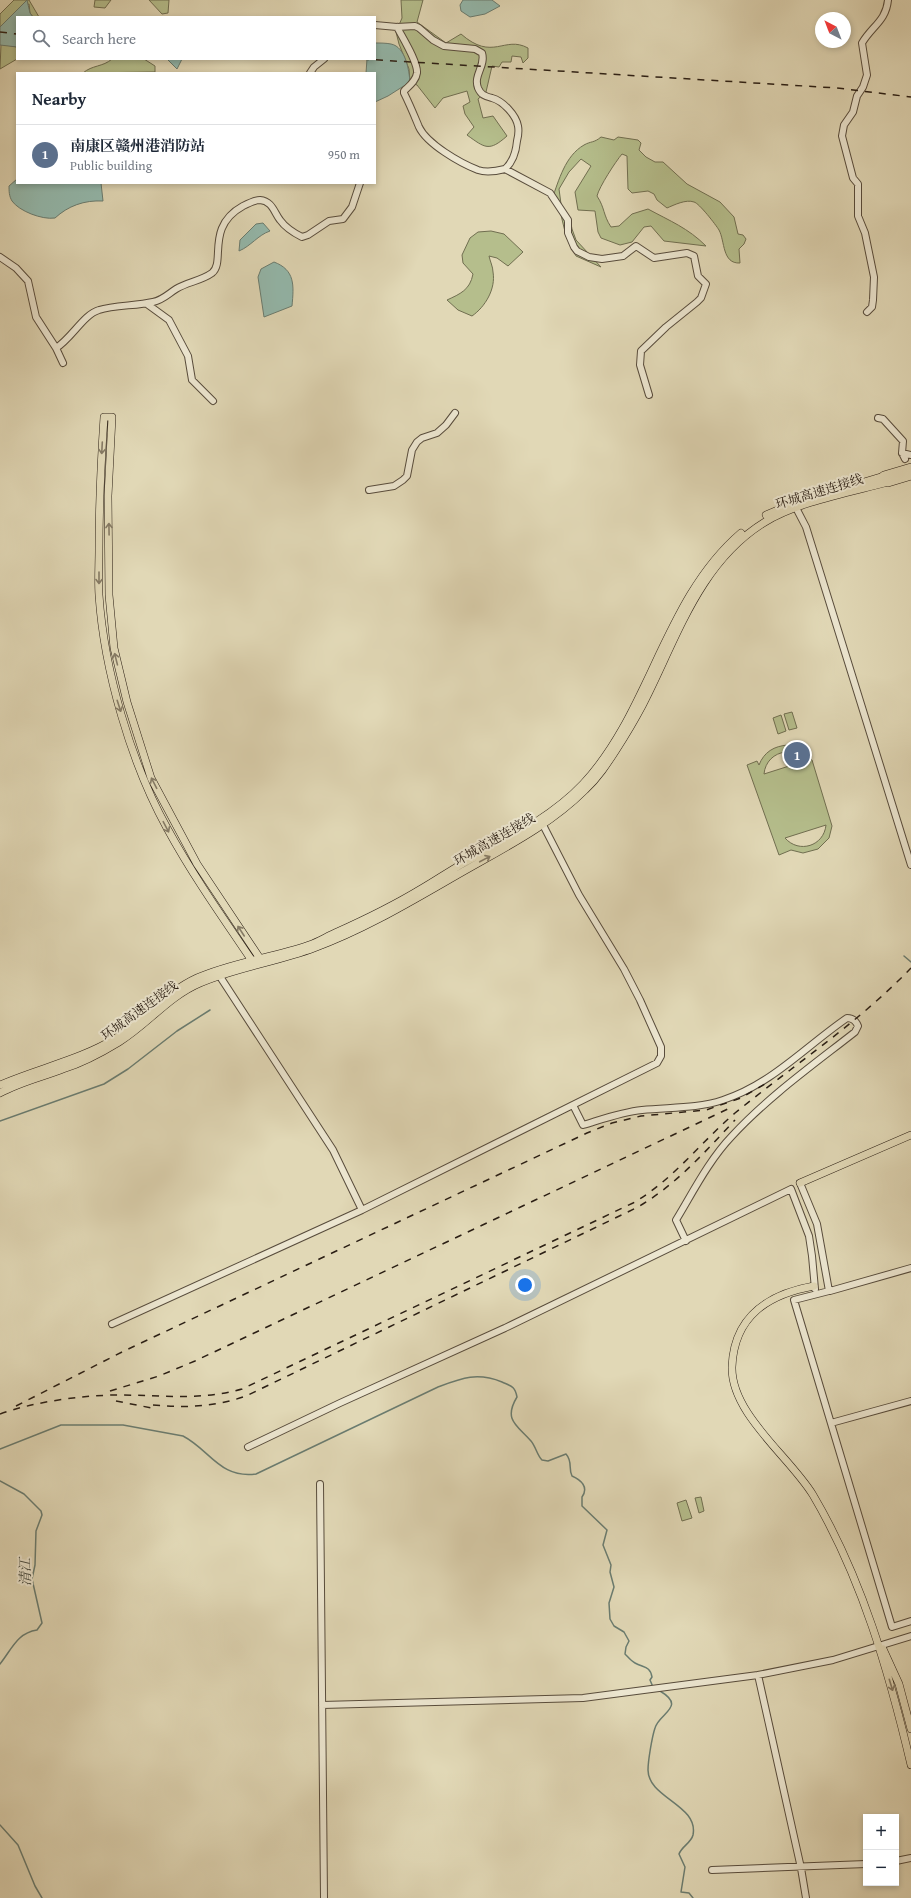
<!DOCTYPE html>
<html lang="en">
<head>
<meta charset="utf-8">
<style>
  body { margin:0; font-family:"Gentium Book Plus","Noto Serif SC",serif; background:#f6f6f7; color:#1f2937 }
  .controls { position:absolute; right:12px; bottom:12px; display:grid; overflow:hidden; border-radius:0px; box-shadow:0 2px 6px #0003 }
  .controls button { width:36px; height:36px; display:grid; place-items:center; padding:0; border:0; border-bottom:1px solid #e0e1e3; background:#fff; color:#1f2937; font:20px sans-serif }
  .compass { position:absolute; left:815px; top:12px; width:36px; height:36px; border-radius:50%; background:#fff; box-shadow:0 2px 6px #0003; rotate:318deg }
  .you { position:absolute; left:525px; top:1285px; width:14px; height:14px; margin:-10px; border:3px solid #fff; border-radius:50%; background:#1a73e8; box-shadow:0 0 0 6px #1a73e833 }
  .badge { display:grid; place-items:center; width:26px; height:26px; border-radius:50%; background:#8f2418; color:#fff; font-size:13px; font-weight:700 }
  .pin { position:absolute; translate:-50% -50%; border:2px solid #fff; box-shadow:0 1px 4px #0006 }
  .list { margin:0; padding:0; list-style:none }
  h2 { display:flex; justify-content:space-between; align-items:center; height:52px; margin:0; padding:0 16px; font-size:17px }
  h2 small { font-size:13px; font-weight:400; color:#747a83 }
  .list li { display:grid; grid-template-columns:26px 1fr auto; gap:12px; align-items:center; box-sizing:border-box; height:60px; padding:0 16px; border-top:1px solid #e0e1e3 }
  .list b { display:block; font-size:15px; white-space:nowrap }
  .list p { margin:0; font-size:13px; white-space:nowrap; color:#747a83 }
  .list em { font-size:13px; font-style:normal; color:#747a83 }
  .icon { flex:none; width:22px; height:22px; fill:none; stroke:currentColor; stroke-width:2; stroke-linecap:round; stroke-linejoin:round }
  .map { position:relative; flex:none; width:911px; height:1898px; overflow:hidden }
  .search { position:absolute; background:#fff; box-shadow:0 2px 6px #0003; left:16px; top:16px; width:360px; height:44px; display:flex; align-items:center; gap:10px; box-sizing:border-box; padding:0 14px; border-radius:0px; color:#747a83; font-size:15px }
  .panel { position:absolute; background:#fff; box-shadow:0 2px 6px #0003; left:16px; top:72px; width:360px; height:112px; border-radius:0px }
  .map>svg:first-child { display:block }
</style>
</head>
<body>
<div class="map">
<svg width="911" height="1898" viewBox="0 0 911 1898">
  <rect width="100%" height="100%" fill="#e1d8b6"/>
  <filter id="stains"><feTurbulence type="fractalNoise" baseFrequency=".005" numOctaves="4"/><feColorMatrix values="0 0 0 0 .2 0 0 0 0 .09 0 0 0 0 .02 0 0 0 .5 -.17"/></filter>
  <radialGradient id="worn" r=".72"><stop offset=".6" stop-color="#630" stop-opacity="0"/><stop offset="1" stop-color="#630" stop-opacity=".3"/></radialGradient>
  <!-- green -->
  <path fill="#b5be8c" stroke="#706e50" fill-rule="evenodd" d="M14,0h15l10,17h-6l-3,-4 -1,-9 -10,4 -19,19v-13z
    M95,0h16l-6,8 -11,-1z
    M149,0h20l-1,13 -6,1z
    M401,0h22l-6,22 29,21 15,-9c32,28 43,1 67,14v10l-5,5 -2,-6 -9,-1 -1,6h-9l-3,5 -7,-1 -6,26 -8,7 5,19 10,-2 14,20c-18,16 -22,12 -40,-1l7,-8 -9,-13 -2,-8 7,-4 -3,-11 -24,7 -8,10 -18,-23 -7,-3 -1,-13 -10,-25 -3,-12 6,-14z
    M1,44l16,3v12l-17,10z
    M112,59h32l11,7v6l-72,1c9,-8 20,-6 29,-14z
    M601,137l13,3 4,-3 20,3 3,3 -2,7 7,7 9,5h8l24,22 33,18 14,15 4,17 5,1 3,4 -2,5 -5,5 1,14c-18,1 -15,-22 -21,-33 -3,-5 -20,-27 -25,-28 -8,-3 -20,3 -27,6l-10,-8 -3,-6 -6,-3 -16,2 -4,-4 -1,-33 -5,-2c-6,7 -23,33 -25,42 8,12 6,19 14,31l8,-1 13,-12 16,-5c22,12 40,19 58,37l-42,-5 -13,-15 -7,1 -12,15 -12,3 -19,-7 -3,-6 -3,-21 -17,-1 -3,-18 16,-26 -10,-7 -12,13 -10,17 2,15 9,14 2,11 4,11 25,27 -25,-11 -10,-20 -5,-21 -9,-16c7,-19 13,-43 32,-54 7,-4 10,-2 17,-8z
    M491,231l13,3 19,18 -15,14 -11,-8 -8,-2c1,5 4,11 4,16 3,17 -8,35 -21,44l-14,-6 -11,-10c13,-6 23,-10 26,-26l-10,-11 -1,-8 8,-17 8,-6z
    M792,712l5,16 -8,2 -5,-16z
    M781,715l5,16 -8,3 -5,-16z
    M788,745l12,3 12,12 20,66 -3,12 -11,11 -15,4 -12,-3 -12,5 -32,-90 10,-4 2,4c5,-13 15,-19 29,-20zM786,752l11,2 8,7 -41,13c1,-12 10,-21 22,-22zM826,825c-2,21 -27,29 -41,13z
    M701,1497l3,14 -5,2 -4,-15z
    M686,1500l6,18 -10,3 -5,-18z"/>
  <!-- water -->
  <path fill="#94baae" stroke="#6a7c70" d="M27,0l3,13 3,4h-16v30l-17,-2v-18z
    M463,0h29l8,6 -15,8 -15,3 -9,-6 -1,-6z
    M375,43c5,0 11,0 16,1 15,3 18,27 19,38l-22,14 -13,6v-29h-9l1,-14h8z
    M167,59h15l-5,10z
    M17,179v4h84l2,18c-19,-1 -35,5 -48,17 -13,2 -36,-7 -43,-17 -3,-5 -3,-10 -3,-15z
    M263,223l7,8c-12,4 -19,15 -31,20l1,-11 16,-16z
    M274,262c21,8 20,23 18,44l-28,11 -6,-40 3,-8z"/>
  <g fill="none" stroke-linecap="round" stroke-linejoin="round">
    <!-- stream -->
    <path stroke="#6a7c70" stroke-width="1.5" d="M904,956l7,6
      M0,1121l104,-37 24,-15 49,-38 33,-21
      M0,1449l61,-24h62l60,11c27,14 37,43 73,38l182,-87c24,-9 39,-15 64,-5 9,4 13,4 15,15 -14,23 0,28 14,44 5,6 6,14 11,19l6,1 18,-7c7,8 2,14 6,22 9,4 17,11 10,21v9l25,24 -4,15 8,20 -1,7 4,15 -5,16 1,16 4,7 10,6 5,9 -3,6 -1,7c3,3 6,7 10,9 9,5 15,3 17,14l-2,3 3,7
      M0,1481l24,13 17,17 1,4 -6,16 -1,34 -3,14 10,44 -5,7c-20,3 -25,19 -37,34
      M660,1691c27,16 -1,22 -5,37 -3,9 -7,33 -7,42 0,28 51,35 45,65 -2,8 -11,11 -14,19l6,13 -4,25 8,1 4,5
      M0,1825l18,20 17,41 7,12"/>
    <!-- minor casing -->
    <g stroke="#584c3c" stroke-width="8">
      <path id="minor" d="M375,25l22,2 18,-1 4,2 14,12 11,6 31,3 7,4c4,13 -9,22 -4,35 3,7 7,8 14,10 11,3 24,17 26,28 1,5 0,11 -1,15 -1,11 -4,21 -12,28 -8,2 -18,4 -27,1 -18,-7 -51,-26 -59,-43 -5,-12 -9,-22 -15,-34v-2c5,-5 12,-10 13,-18 1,-11 -15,-36 -20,-46
        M310,73l4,-6 10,-8
        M505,169l45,24 18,27v13l6,14 3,4 12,6 13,2 21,-3 13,-10 18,12 33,-5 7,3 4,20 8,8 -5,14 -4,4 -31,25 -25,24 -1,14 9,30
        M0,257l16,11 12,13 8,36 20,31 7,15
        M147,304l22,16 19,36 4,24 21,21
        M867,312l5,-5 1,-7 1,-23 -9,-44 -7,-17v-32l-5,-6 -11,-42 2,-11 9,-13 4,-16 6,-9 4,-12 -5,-32c10,-17 24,-22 26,-43
        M56,348c15,-9 28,-34 43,-38 15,-5 37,-4 54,-8 10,-2 15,-8 23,-13 11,-7 25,-8 36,-16 14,-11 -7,-46 31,-67 4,-2 12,-6 17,-6 12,1 14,12 20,20 5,7 14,13 22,17l6,-2 21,-14 14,-2 9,-12 8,-24
        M878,418l5,1 20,22 -1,12 3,6
        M902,453l9,2
        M369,490l25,-4 9,-6 4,-4 5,-26 5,-8 5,-4 15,-5 9,-8 9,-12
        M794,504l12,23 105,338
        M217,972l116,178 29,60
        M573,1105l10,20c20,-6 39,-13 59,-15 28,-3 54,-1 81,-10 49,-16 83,-54 124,-82 6,0 9,3 11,8l-3,6c-42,33 -87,65 -123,104 -23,24 -39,56 -56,84l10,21
        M800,1183l17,41 12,67 -35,9 98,327 19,-6
        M830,1291l81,-23
        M112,1324l250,-114 295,-147 4,-7v-9l-21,-47 -16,-31 -45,-74 -38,-74
        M831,1423l80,-22
        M248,1447l92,-44 165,-75 286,-139 18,47 3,20 3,33
        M320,1484l4,414
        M758,1675l43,193 5,30
        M322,1705l261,-7 175,-23 75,-15 78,-24
        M896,1861l15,-3
        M712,1870l154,-6"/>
    </g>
    <!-- major casing -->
    <g stroke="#2a1e14" stroke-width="8">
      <path id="major" d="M766,515l28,-12 90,-27
        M255,965c-30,-44 -62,-89 -88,-137 -36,-65 -63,-158 -68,-233 -1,-15 0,-30 0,-45 0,-44 2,-88 5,-133h8l-4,79 1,99 5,53 13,54 24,76 46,86 66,99
        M0,1085c39,-17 80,-25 116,-47 29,-18 50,-46 81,-60 36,-16 75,-20 112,-33 9,-3 17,-8 26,-12 29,-13 58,-27 86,-44 14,-8 27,-17 41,-25 41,-23 88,-45 121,-80 68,-73 81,-185 158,-251
        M0,1093c20,-11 42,-16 63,-24 19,-6 38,-16 56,-27 29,-18 50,-46 81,-59 37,-16 77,-21 114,-35 52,-19 101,-49 150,-77 42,-24 86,-46 121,-81 13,-12 22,-26 31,-40 9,-14 18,-29 26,-44 34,-65 56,-143 123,-184 32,-20 86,-30 123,-40
        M800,1183l111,-48
        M814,1286c-45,8 -80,29 -82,81 -1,47 58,90 81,128 49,83 76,177 98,270
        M883,1649l16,35 12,45"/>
    </g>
    <!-- highway casing -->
    <g stroke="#2a1e14" stroke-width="10">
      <path id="highway" d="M884,476l27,-8
        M888,482l23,-7"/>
    </g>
    <!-- minor -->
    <use href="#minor" stroke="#ece6d0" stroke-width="6"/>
    <!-- major -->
    <use href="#major" stroke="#e1d8b6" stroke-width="7"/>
    <!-- highway -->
    <use href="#highway" stroke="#e1d8b6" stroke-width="9"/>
    <!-- rail -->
    <path stroke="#2a1e14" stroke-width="1.5" stroke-dasharray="7 7" stroke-linecap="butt" d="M0,32l17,2
      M362,59l475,29 74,9
      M110,1391l49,-15 36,-15 537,-254
      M116,1401l41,8
      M153,1405c32,3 62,2 93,-9l390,-188c39,-22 68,-55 99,-88
      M16,1406l108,-55 463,-218 25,-10 29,-7 65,-6 35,-12 24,-14
      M0,1414c33,-12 83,-19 118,-19 43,0 81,6 124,-6l391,-186c40,-23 67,-60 102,-90 59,-48 123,-90 176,-145"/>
  </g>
  <!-- one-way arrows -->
  <defs><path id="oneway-shaft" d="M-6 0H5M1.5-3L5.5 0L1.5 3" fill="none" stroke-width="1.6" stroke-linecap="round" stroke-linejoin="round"/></defs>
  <g stroke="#867b65">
    <use href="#oneway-shaft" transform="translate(102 448) rotate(93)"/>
    <use href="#oneway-shaft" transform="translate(109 529) rotate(-91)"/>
    <use href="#oneway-shaft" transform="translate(99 578) rotate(90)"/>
    <use href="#oneway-shaft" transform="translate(116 659) rotate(-104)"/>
    <use href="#oneway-shaft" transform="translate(119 706) rotate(72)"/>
    <use href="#oneway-shaft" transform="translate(154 783) rotate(-117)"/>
    <use href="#oneway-shaft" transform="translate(166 827) rotate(62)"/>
    <use href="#oneway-shaft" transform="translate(485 859) rotate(-28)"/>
    <use href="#oneway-shaft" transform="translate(241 931) rotate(-123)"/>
    <use href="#oneway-shaft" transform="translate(891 1685) rotate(73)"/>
  </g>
  <g text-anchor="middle" stroke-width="4" stroke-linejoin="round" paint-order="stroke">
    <!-- street labels -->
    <g font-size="13" fill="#2a1e14" stroke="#ece6d0">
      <text transform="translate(819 491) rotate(-17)" y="5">环城高速连接线</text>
      <text transform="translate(494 839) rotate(-30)" y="5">环城高速连接线</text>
      <text transform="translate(139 1010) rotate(-36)" y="5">环城高速连接线</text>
    </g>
    <!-- water labels -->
    <g font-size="14" font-style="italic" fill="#4a4d42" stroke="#ece6d0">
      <text transform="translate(25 1572) rotate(-91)" y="5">清江</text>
    </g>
  </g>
  <rect width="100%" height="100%" filter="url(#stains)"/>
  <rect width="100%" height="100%" fill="url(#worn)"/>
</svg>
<div class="controls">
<button>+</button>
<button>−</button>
</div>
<svg class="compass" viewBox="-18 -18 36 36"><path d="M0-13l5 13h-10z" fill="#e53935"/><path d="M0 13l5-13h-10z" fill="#747a83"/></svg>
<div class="you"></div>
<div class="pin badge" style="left:797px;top:755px;background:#5c6f8a">1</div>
<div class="search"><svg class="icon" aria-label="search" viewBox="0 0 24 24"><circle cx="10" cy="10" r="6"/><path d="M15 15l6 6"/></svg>Search here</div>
<section class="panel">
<h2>Nearby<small></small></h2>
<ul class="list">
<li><span class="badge" style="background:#5c6f8a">1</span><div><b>南康区赣州港消防站</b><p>Public building</p></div><em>950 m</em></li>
</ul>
</section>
</div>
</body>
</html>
